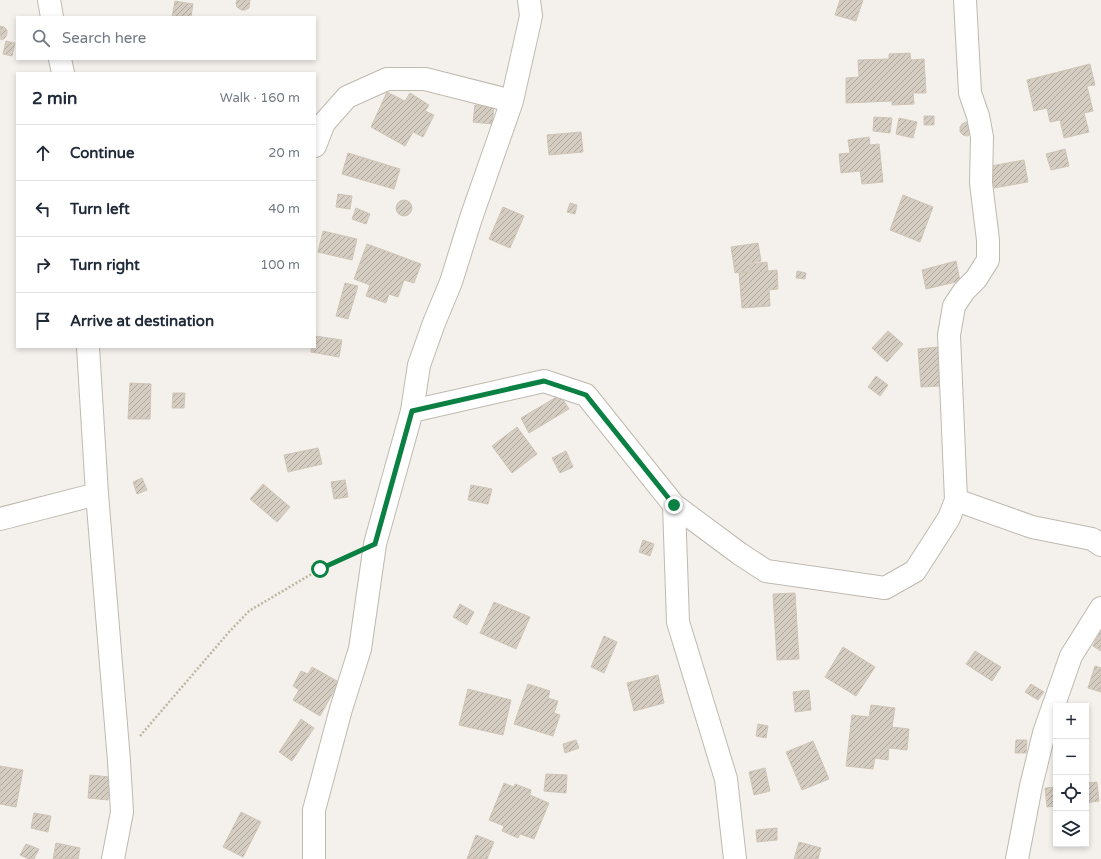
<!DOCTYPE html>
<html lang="en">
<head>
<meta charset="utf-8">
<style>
  body { margin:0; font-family:"Varela Round",sans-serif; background:#f6f6f7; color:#1f2937 }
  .controls { position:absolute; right:12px; bottom:12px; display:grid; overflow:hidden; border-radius:0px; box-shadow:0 2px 6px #0003 }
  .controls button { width:36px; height:36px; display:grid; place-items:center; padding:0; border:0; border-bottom:1px solid #e0e1e3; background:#fff; color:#1f2937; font:20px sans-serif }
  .stop { position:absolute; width:12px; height:12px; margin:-9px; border:3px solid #0b8043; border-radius:50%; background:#fff }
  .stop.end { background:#0b8043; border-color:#fff; box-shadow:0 1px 4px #0008 }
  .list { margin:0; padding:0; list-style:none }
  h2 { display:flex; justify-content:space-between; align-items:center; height:52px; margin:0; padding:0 16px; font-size:17px }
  h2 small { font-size:13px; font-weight:400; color:#747a83 }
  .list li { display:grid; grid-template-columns:26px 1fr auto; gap:12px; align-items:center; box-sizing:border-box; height:56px; padding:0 16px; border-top:1px solid #e0e1e3 }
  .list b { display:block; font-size:15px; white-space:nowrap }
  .list em { font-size:13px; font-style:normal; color:#747a83 }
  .icon { flex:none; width:22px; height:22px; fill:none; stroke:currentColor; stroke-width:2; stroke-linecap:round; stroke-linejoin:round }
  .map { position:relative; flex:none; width:1101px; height:859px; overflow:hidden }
  .search { position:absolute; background:#fff; box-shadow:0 2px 6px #0003; left:16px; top:16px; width:300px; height:44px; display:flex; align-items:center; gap:10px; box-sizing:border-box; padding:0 14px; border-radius:0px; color:#747a83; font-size:15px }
  .panel { position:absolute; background:#fff; box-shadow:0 2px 6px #0003; left:16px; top:72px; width:300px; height:276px; border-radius:0px }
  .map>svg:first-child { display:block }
</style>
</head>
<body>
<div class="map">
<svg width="1101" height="859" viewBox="0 0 1101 859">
  <defs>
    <pattern id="building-hatch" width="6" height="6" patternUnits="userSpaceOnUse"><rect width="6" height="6" fill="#d5cdc2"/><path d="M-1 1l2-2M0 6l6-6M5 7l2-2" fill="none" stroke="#afa89f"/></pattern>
  </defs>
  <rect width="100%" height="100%" fill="#f4f1ec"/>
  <!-- building -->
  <path fill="url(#building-hatch)" stroke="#cfc5b6" d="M237,0h13l-1,8 -4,2h-4l-4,-3 -1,-4z
    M840,0h23l-7,21 -21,-6z
    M175,1l18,3 -2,13h-19z
    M0,26l4,1 3,3v4l-2,4 -4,2z
    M6,41l9,2 -3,13 -9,-2z
    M910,53l1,7 13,-1 2,34h-13l1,11 -22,1v-4l-46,2v-25l13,-1 -1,-17 31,-1v-5z
    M1090,64l5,21 -8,1 6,25 -9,2 5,19 -25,6 -4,-18 -10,2 -3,-14 -13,3 -7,-31z
    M387,92l18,9 5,-8 19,12 -4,6 9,4 -11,22 -10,-5 -8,14 -34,-19z
    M475,105l19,3 -2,16 -19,-2z
    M924,116h10v9h-10z
    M874,117l18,1 -2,15 -17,-2z
    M899,118l18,4 -4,16 -17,-4z
    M966,122l4,1 1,11 -4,2 -4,-1 -3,-3v-5l2,-3z
    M581,132l2,20 -34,3 -2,-20z
    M869,137l1,8 9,-1 4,38 -21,2 -2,-13 -19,2 -2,-19 11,-1 -2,-13z
    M1065,149l4,17 -18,4 -5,-16z
    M348,153l52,16 -6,20 -52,-15z
    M1024,160l4,22 -34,6 -3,-22z
    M338,194l14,2 -2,13 -14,-2z
    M903,195l30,12 -13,35 -30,-12z
    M396 208a8 8 0 1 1 16 0a8 8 0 1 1-16 0Z
    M570,203l7,2 -2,9 -8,-2z
    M503,207l21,9 -14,32 -21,-9z
    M356,208l14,6 -4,10 -14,-5z
    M323,231l34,8 -5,21 -34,-8z
    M758,243l3,18 -12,2 1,8 -15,2 -4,-26z
    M367,244l54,20 -7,19 -10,-3 -6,17 -9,-3 -3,9 -20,-7 4,-11 -16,-6z
    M956,261l4,20 -34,8 -4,-19z
    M767,262l1,9 9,-1 1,19 -9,1 1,16 -28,2 -3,-35 12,-1 -1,-8z
    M797,271l9,2 -1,6 -9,-1z
    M345,283l13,3 -10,33 -12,-3z
    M888,331l15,13 -16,18 -15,-14z
    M315,336l27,4 -3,17 -28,-5 1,-5h3z
    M938,347l3,39 -20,1 -3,-38z
    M876,376l12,9 -8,11 -12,-9z
    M130,383l21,1 -1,35h-22z
    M173,393h12l-1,15h-12z
    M560,395l9,14 -40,24 -8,-15z
    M517,427l20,27 -25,19 -20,-27z
    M318,448l4,16 -34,8 -4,-17z
    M566,451l7,16 -13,6 -8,-15z
    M142,478l5,12 -10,4 -4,-12z
    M345,480l3,17 -14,2 -3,-17z
    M263,484l27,23 -13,15 -27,-23z
    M471,485l21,4 -4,15 -20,-4z
    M643,540l11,4 -4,12 -11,-4z
    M795,593l4,66 -22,1 -4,-66z
    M494,602l36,15 -14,32 -36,-16z
    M460,604l14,8 -7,13 -14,-8z
    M1101,630v21l-8,-5z
    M604,636l13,6 -13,31 -13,-6z
    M843,647l32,20 -19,29 -31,-19z
    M975,651l26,16 -9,14 -26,-17z
    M1095,666l6,2v24l-13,-4z
    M312,667l27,15 -19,34 -27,-16 6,-10 -6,-4 8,-15 7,3z
    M658,675l6,28 -30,8 -7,-28z
    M528,684l22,7 -2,7 10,3 -4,12 6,2 -7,21 -39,-12z
    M1031,684l13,8 -6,8 -13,-8z
    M468,689l43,11 -8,35 -44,-10z
    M809,690l2,20 -16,2 -2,-20z
    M871,705l24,3 -3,19 17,2 -2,21 -18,-2 -1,12 -13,-2 -2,11 -27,-3 6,-51 17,2z
    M301,719l13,9 -22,33 -13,-9z
    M758,724l10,2 -2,12 -10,-2z
    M576,740l3,8 -14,5 -2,-9z
    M1016,740h11l-1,13h-11z
    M813,741l16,38 -27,11 -16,-38z
    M0,766l23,4 -7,37 -16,-3z
    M765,768l5,23 -16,4 -5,-23z
    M546,774l21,1 -1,18 -22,-2z
    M90,775l20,2 -2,23 -20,-2z
    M1097,782l2,19 -13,2v-20z
    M504,783l10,4 1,-3 16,6 -1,5 19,8 -15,36 -14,-5 -2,4 -16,-7 2,-5 -15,-6z
    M1056,787v19l-9,1 -2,-19z
    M241,812l20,10 -18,35 -20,-10z
    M34,813l17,3 -3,16 -17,-4z
    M777,828v12l-20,2 -1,-12z
    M476,835l18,7 -7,17h-20z
    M799,842l22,6 -3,11h-24z
    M56,843l24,5 -2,11h-25z
    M26,844l13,5 -5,10h-5l-9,-4z"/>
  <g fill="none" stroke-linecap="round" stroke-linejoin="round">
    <!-- minor casing -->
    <g stroke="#bfb9af" stroke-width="24">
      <path id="minor" d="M49,0l3,17
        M60,59l3,14
        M315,146l9,-23 23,-26 40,-18h38l87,22
        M88,347l9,147 22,267 3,51 -9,47
        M412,411l132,-30 42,14 88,110 66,49 26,17 119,17 30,-17 34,-53 7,-18 -7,-165 5,-29 10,-15 12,-12 12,-19v-20l-7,-57 1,-46 -4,-21 -8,-23 -5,-93
        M956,500l76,27 60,12 9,6
        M674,505l4,117 48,157 9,80
        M0,519l97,-25
        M314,859v-49l27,-101 19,-60 15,-105 37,-133 7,-46 15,-42 17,-41 20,-64 41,-117 19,-85 -2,-16
        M1017,859l14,-73 13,-53 27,-77 30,-48"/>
    </g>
    <!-- path -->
    <path stroke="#bfb5a2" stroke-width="2.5" stroke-dasharray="2 2" stroke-linecap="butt" d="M140,736l89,-104 20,-21 71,-42 31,-14"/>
    <!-- minor -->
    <use href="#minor" stroke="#fff" stroke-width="22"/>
  </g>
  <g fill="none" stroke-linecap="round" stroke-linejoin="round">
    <!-- route -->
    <path stroke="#0b8043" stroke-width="5" d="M320,569l55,-25 37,-133 132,-30 42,14 88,110"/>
  </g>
</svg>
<div class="controls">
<button>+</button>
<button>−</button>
<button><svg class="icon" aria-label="locate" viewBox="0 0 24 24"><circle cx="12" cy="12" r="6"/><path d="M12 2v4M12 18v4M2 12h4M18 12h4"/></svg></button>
<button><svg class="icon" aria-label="layers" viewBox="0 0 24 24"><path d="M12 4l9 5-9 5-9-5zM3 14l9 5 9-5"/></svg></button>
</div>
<div class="stop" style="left:320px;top:569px"></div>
<div class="stop end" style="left:674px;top:505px"></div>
<div class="search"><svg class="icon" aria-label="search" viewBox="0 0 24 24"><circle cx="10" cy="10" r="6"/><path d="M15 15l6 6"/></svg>Search here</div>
<section class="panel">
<h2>2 min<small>Walk · 160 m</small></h2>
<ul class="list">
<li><svg class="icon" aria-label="ahead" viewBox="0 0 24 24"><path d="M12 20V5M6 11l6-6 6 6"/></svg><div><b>Continue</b></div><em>20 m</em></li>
<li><svg class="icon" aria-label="left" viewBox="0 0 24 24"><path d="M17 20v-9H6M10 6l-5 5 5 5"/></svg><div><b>Turn left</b></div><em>40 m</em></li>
<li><svg class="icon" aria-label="right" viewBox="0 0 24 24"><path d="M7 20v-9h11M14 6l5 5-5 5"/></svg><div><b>Turn right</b></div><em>100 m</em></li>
<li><svg class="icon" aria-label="arrive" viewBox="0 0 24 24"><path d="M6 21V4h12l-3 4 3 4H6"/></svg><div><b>Arrive at destination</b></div></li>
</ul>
</section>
</div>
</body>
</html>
